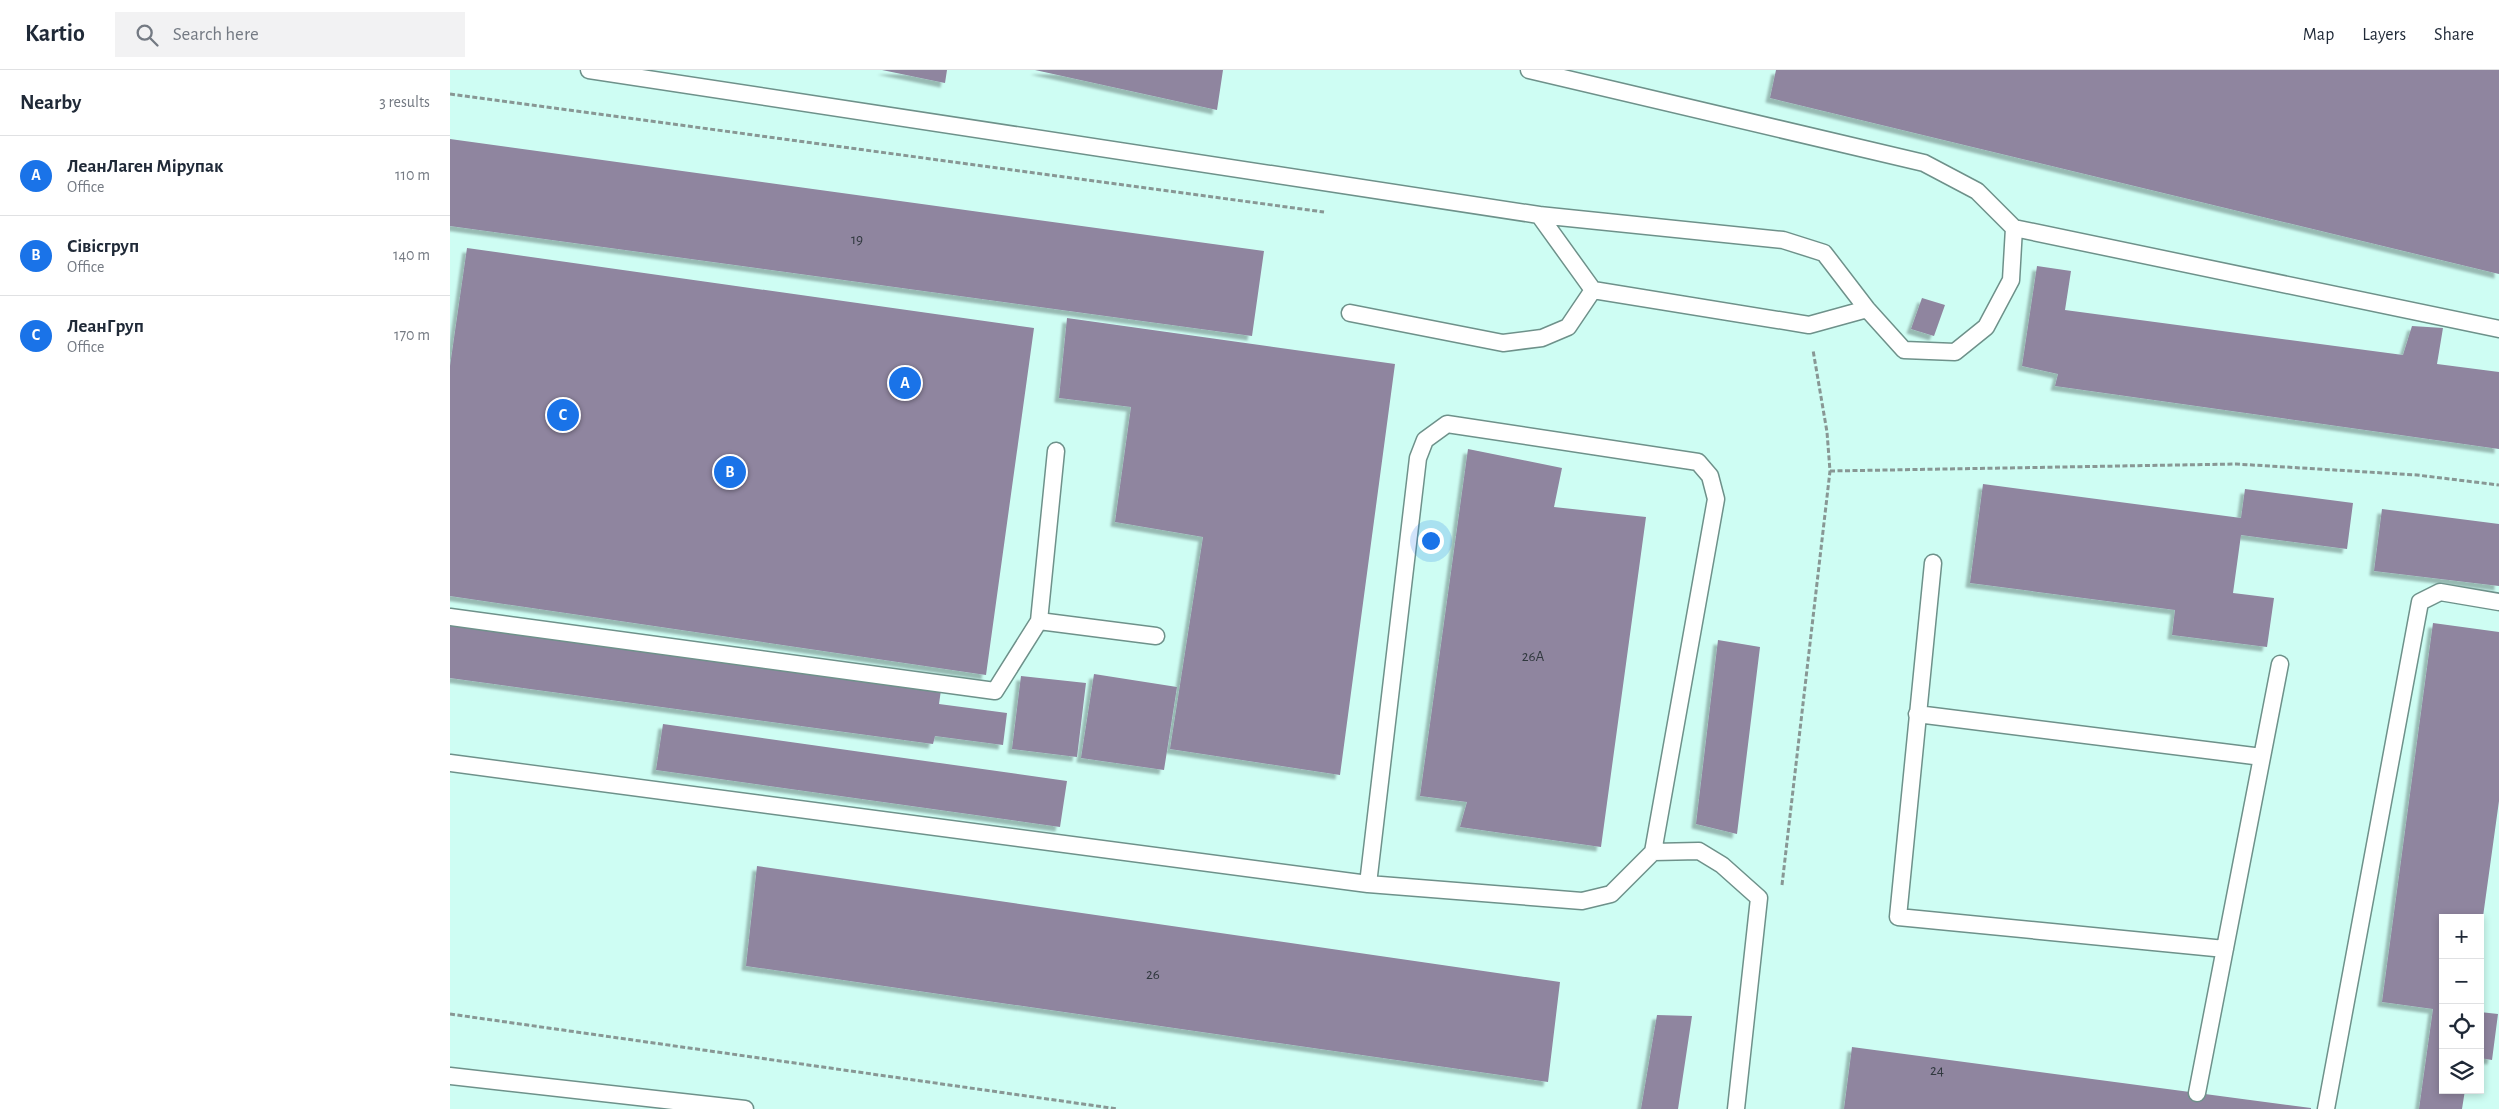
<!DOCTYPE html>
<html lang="en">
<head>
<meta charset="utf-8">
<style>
  body { margin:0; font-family:"Alegreya Sans",sans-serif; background:#f2f2f3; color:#1f2937 }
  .controls { position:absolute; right:15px; bottom:15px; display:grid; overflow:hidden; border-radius:0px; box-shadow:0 2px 8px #0003 }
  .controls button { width:45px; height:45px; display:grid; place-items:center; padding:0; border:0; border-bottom:1px solid #e0e1e3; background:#fff; color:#1f2937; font:25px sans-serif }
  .you { position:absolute; left:980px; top:470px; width:18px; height:18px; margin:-12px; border:4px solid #fff; border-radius:50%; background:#1a73e8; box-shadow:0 0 0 8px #1a73e833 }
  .badge { display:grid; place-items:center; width:32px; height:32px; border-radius:50%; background:#1a73e8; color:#fff; font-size:16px; font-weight:700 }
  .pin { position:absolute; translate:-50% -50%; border:2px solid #fff; box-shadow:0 1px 5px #0006 }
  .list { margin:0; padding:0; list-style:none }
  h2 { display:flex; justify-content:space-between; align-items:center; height:65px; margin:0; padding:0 20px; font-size:21px }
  h2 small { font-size:16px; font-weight:400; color:#747a83 }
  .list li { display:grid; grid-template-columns:32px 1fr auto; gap:15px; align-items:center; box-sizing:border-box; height:80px; padding:0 20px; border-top:1px solid #e0e1e3 }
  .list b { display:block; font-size:19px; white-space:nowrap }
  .list p { margin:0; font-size:16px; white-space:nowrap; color:#747a83 }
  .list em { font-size:16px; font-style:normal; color:#747a83 }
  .icon { flex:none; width:28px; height:28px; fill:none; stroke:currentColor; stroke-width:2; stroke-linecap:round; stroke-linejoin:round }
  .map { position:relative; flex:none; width:2049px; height:1039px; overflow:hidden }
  header { display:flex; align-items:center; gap:30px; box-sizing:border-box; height:70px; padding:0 25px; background:#fff; border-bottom:1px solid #e0e1e3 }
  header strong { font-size:24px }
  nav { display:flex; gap:28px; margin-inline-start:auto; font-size:18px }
  .search { width:350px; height:45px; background:#f2f2f3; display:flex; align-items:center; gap:12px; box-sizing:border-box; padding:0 18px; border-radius:0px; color:#747a83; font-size:19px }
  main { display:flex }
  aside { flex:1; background:#fff }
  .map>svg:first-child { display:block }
</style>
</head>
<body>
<header>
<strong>Kartio</strong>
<div class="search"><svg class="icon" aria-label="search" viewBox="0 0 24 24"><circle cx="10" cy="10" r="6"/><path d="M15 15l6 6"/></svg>Search here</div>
<nav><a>Map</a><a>Layers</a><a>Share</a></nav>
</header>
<main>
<aside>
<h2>Nearby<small>3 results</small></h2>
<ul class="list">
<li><span class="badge">A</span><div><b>ЛеанЛаген Мірупак</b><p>Office</p></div><em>110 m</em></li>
<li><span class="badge">B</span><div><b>Сівісгруп</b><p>Office</p></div><em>140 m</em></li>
<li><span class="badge">C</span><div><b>ЛеанГруп</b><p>Office</p></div><em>170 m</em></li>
</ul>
</aside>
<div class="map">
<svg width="2049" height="1039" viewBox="0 0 2049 1039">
  <defs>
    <filter id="shadow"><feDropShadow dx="-4.5" dy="4.5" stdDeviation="1" flood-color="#0004"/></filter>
  </defs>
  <rect width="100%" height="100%" fill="#f0fffb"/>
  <!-- built -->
  <path fill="#cefdf3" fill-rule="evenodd" d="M0,0h2049v1039h-2049zM1993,848h37v172h-37z"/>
  <!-- building -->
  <path fill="#8f859f" filter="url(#shadow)" d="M432,0h65l-2,13z
    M585,0h188l-6,40z
    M1326,0h723v204l-729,-176z
    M0,69l814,112 -12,85 -802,-110z
    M17,178l567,80 -48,347 -536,-79v-230z
    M1587,196l34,5 -6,39 338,45 9,-29 31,2 -6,36 62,8v77l-444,-63 3,-12 -36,-8z
    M1472,228l23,7 -11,31 -23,-7z
    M617,248l328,46 -55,411 -170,-26 33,-212 -88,-15 16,-115 -72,-9z
    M1018,379l94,19 -8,39 92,10 -45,330 -141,-20 7,-25 -47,-6z
    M1533,414l258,34 4,-29 108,14 -6,46 -106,-14 -8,58 41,5 -7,49 -95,-12 3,-25 -205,-27z
    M1932,439l117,15v62l-125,-15z
    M1983,553l66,9v169l-18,130 -1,-13h-37v172h22l-3,19h-43l14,-100 -51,-7z
    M0,554l491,66 -2,14 68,9 -4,32 -68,-9 -2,8 -483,-66z
    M1268,570l42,7 -23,187 -41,-10z
    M644,604l83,13 -13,83 -83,-12z
    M571,606l65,7 -9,74 -65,-8z
    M213,654l404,57 -7,46 -404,-57z
    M307,796l803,116 -12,100 -802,-116z
    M2030,942l18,2 -6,46 -12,-2z
    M1207,945l35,1 -14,93h-37z
    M1402,977l459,61v1h-467z"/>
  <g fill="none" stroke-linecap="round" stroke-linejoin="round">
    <!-- lane casing -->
    <g stroke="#6e918a" stroke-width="19">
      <path id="lane" d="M139,0l950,145 244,25 41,13 43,56 37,41 51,2 31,-25 25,-47 3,-52 -37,-37 -53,-28 -395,-93
        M1564,158l485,101
        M1143,220l216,35 58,-16
        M900,243l153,30 39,-5 26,-11 25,-37 -54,-75
        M1483,493l-35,354 327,32
        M0,547l545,74 44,-70 17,-170
        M589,551l117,15
        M1467,644l345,43
        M0,693l918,121 214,17 29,-7 42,-42 46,-1 23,14 37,33 -23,211
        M918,814l50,-426 7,-18 22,-16 251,38 12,14 6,23 -63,353
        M0,1006l295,33
        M1747,1023l83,-429
        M1876,1039l94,-507 20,-10 59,10"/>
    </g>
    <!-- path -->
    <path stroke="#889794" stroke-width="3" stroke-dasharray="5 2.5" stroke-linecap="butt" d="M0,24l874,118
      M1380,401l406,-7 181,11 82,10
      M1332,815l48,-414 -3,-39 -14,-82
      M0,944l668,95"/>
    <!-- lane -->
    <use href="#lane" stroke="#fff" stroke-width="16"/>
  </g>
  <g text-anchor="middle" stroke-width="4" stroke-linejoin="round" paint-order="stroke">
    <!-- number labels -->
    <g font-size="15" fill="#30383e">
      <text x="407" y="174">19</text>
      <text x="1083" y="591">26А</text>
      <text x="703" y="909">26</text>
      <text x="1487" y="1005">24</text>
    </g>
  </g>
</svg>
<div class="controls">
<button>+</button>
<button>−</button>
<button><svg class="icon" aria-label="locate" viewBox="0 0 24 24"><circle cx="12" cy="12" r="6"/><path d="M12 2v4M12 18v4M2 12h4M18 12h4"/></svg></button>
<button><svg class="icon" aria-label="layers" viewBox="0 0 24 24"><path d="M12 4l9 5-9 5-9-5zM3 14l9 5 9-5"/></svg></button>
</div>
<div class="you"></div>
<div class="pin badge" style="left:455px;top:313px">A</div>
<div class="pin badge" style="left:280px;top:402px">B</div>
<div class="pin badge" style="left:113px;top:345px">C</div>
</div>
</main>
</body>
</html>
